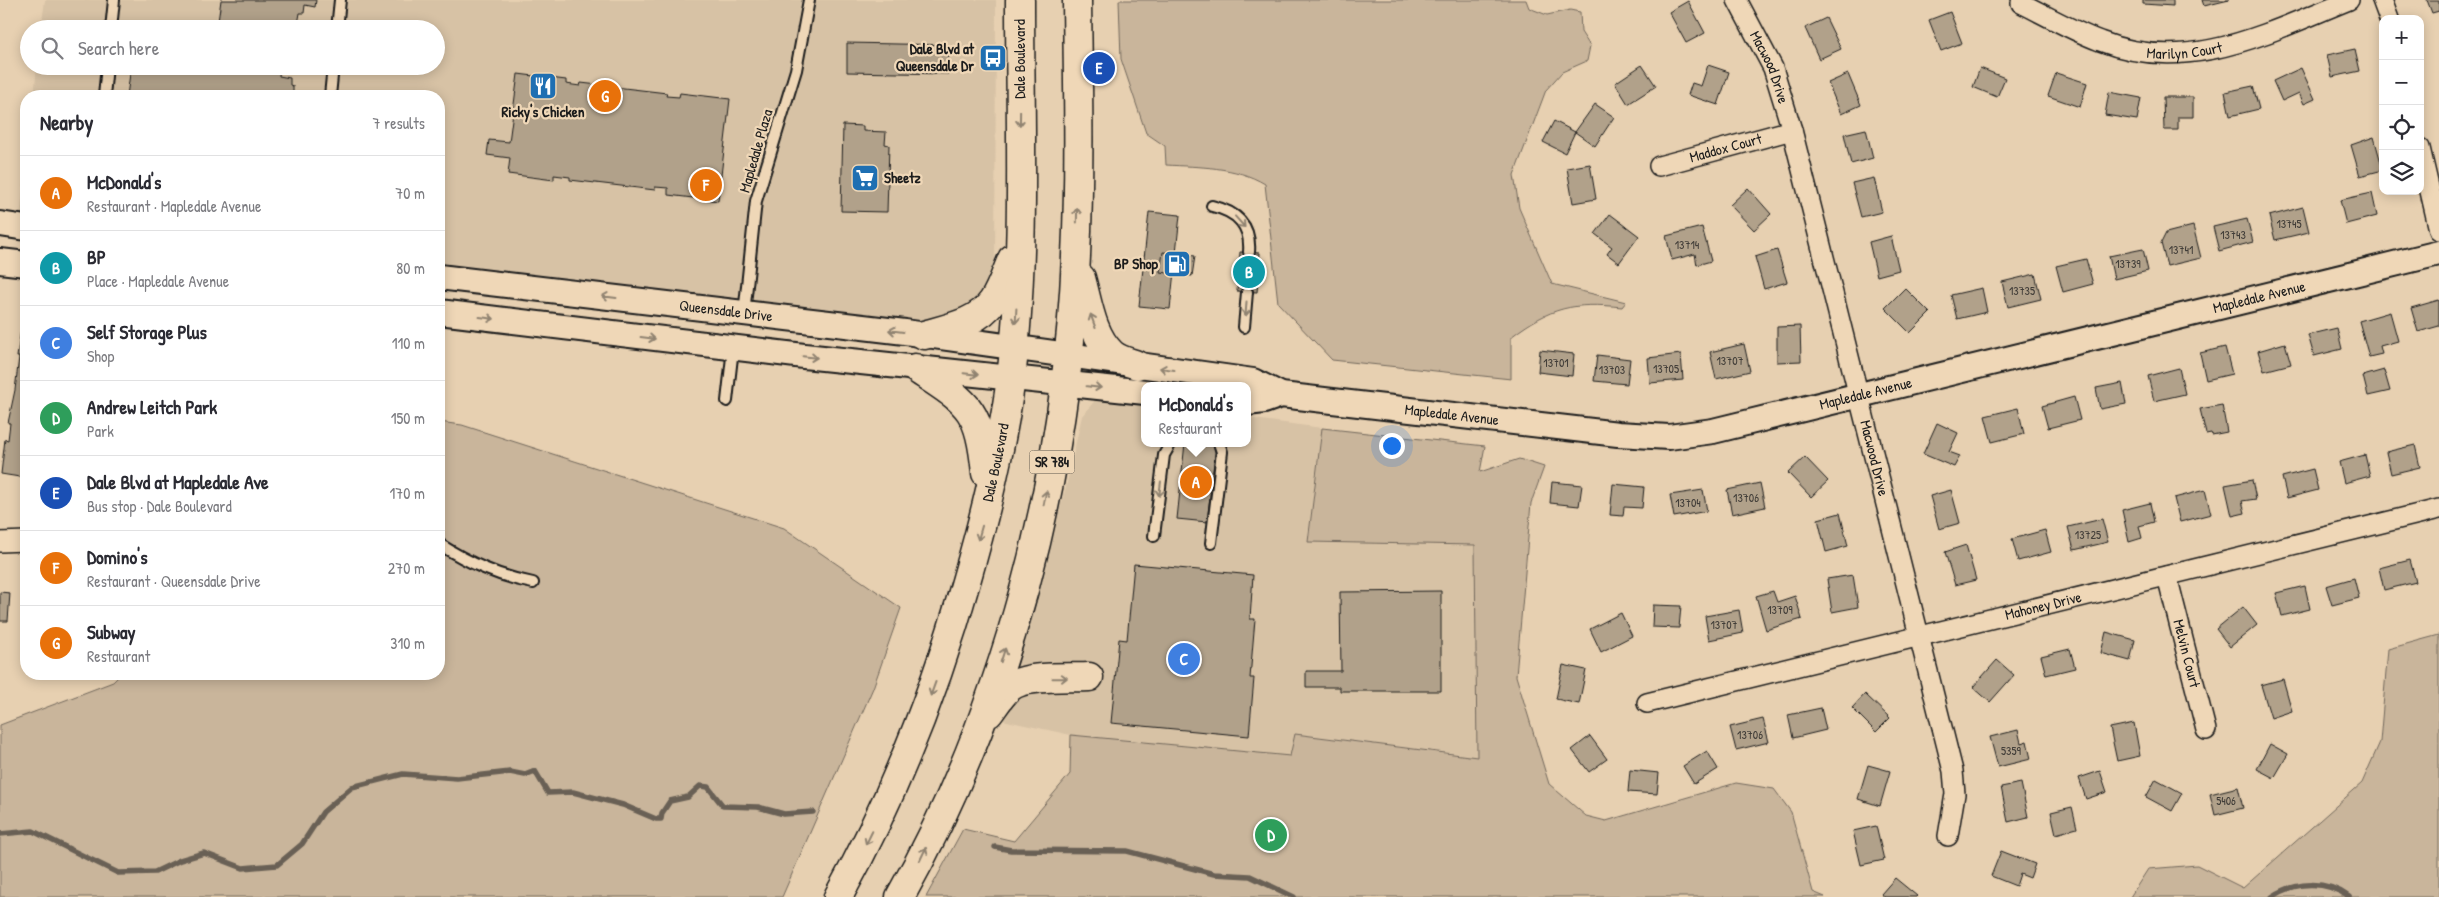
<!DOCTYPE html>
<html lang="en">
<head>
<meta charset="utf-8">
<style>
  body { margin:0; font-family:"Patrick Hand",sans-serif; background:#f2f2f3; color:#2b2b33 }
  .controls { position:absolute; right:15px; top:15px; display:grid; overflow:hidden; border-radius:10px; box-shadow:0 2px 12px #0003 }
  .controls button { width:45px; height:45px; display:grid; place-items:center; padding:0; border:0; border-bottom:1px solid #e1e1e2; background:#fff; color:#2b2b33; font:25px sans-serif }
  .you { position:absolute; left:1391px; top:445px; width:18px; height:18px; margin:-12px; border:4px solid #fff; border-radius:50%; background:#1a73e8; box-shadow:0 0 0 8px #1a73e833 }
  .badge { display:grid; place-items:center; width:32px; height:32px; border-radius:50%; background:#2563eb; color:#fff; font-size:16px; font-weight:700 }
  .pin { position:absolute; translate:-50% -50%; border:2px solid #fff; box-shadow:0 1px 5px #0006 }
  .popup { position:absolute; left:1141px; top:382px; width:110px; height:65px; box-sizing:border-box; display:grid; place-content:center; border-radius:10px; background:#fff; filter:drop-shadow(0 1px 4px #0005); font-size:16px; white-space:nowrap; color:#7c7c81 }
  .popup b { font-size:19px; color:#2b2b33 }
  .popup::after { content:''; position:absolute; left:50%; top:100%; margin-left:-10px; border:10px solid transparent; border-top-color:#fff }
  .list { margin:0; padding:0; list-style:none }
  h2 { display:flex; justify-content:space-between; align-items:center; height:65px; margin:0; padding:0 20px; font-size:21px }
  h2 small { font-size:16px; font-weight:400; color:#7c7c81 }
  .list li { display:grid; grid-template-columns:32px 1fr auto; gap:15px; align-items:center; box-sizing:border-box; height:75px; padding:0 20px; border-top:1px solid #e1e1e2 }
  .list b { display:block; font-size:19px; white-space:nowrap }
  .list p { margin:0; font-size:16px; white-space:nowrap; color:#7c7c81 }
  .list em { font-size:16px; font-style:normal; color:#7c7c81 }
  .icon { flex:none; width:28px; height:28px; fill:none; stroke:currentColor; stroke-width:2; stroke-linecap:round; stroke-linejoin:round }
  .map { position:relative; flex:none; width:2439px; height:897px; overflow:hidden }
  .search { position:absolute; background:#fff; box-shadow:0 2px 12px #0003; left:20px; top:20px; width:425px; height:55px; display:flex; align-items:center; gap:12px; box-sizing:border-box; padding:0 18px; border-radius:28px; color:#7c7c81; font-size:19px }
  .panel { position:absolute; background:#fff; box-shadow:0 2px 12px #0003; left:20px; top:90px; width:425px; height:590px; border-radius:20px }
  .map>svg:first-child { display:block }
</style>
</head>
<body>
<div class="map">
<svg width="2439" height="897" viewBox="0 0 2439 897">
  <rect width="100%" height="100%" fill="#e7d0b1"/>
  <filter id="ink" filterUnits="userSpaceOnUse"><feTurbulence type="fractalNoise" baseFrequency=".02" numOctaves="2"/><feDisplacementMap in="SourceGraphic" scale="10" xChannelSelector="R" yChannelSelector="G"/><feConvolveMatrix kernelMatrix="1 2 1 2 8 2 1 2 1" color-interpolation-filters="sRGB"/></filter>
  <g filter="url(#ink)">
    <!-- built -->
    <path fill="#d7c2a5" d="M45,0h951l-1,287 -44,37 -512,-53v-175h-405l3,-30h399v-37h-395z
      M26,162v66l-7,-1z
      M1097,398l48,6v39h102v-25l75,10 -14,114 167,3 2,212 -182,-23 -4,22 -220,-21 -78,-17 73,-231 16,-71z"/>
    <!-- green -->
    <path fill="#c9b59b" stroke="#72685c" d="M1119,0h407l3,8 18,7 23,-5 10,2 1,20 9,14 -3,15 -25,11 -16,18 -32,85 5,33 33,76 74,18 -4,5c-48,-5 -72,0 -111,30v42l-179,-19 -54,-57 -13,-119c-30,-18 -66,-17 -99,-19l-1,-19 -19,-13 -25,-74z
      M439,422l23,3 322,103 117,80 -28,80 -91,209h-782v-172l113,-43 8,-8h318z
      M1322,428l163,18 -5,26 39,-13 25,8 -13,36 -15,173 33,108 37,32 20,5 130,-38 38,6 17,23 22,80 12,5h-899l37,-68 51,12 56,-67 1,-39 219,21 5,-22 182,23 -2,-212 -167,-3z
      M2439,635v262h-309l18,-28 49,-4 46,23 119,-105 18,-41 8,-93z"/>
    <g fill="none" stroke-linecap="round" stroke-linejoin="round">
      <!-- stream -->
      <path stroke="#696054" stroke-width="5.5" d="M0,834l33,-3 85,42 37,-1 25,-12 24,-7 39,15 34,-3 25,-21 21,-32 29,-25 51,-13 54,4 53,-6 15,3 10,-4 13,22 25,-1 50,13 33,14h5l1,-6 8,-12 18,-4 12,-11 8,1 15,19 35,1 26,7 29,-2
        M995,847l16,3 116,1 87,23 36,2 44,21
        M2272,897c24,-16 54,-17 77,0"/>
    </g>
    <!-- building -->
    <path fill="#b1a18a" stroke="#1c1c1c" d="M221,0h95l-1,7 -10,-2 -1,8h-4l-2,11 -12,-2 -1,7h-68z
      M2143,0h30v6l-30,-2z
      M2202,0h27l-25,6z
      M2427,0h12v11l-7,2z
      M1688,1l17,32 -19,10 -17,-31z
      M1950,12l12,31 -21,8 -12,-31z
      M1826,18l15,31 -22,10 -14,-31z
      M847,43l102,2 -1,29 -101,-2z
      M2355,49l5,22 -28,6 -5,-22z
      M1642,65l14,21 -28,18 -13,-21z
      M1708,65l21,7 -11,33 -30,-10 4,-12 9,3z
      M131,66h149l-1,10 11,2v7l3,1v10h-166z
      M1980,68l25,10 -8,19 -24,-10z
      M2301,68l14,31 -11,5 -5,-11 -17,8 -9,-20z
      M2056,73l31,10 -7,24 -32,-11z
      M518,74l48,6v4l14,2 1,-3 86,10 -1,3 13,1 1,-4 50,6 -12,102 -50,-6v-7l-13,-1v3l-85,-10v-3l-16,-2v5l-46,-6 2,-16 -23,-3 2,-15 20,2z
      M1848,74l13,31 -20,9 -13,-31z
      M2253,86l6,23 -29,7 -5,-24z
      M2109,92l32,6 -4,22 -32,-5z
      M2163,97h30v20h-15v13h-14z
      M1595,104l19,13 -19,29 -20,-14z
      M1554,121l21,11 -10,21 -22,-11z
      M843,125l20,1v5l23,1 -1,12 4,1 -2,67 -46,-1z
      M1866,129l7,29 -22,6 -7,-30z
      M2374,137l9,33 -23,6 -9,-31z
      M1590,164l6,35 -23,4 -6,-35z
      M1874,178l8,34 -21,5 -9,-34z
      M1748,188l23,26 -17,16 -24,-25z
      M2372,193l5,23 -31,8 -6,-24z
      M2303,207l6,25 -34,8 -6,-24z
      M1149,212l31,3 -10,94 -31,-3z
      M1610,214l29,22 -20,27 -12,-9 5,-7 -17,-13z
      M2247,219l6,23 -34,9 -6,-24z
      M2193,226l8,32 -34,8 -6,-23 5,-10z
      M1702,227l9,34 -14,4 -2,-11 -23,6 -6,-24z
      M1891,236l8,34 -22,6 -8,-34z
      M2143,249l5,22 -34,8 -5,-23z
      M1777,250l10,32 -23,7 -9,-32z
      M1163,252l32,4 -3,20 -32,-4z
      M1240,252l20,1 -3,39 -20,-1z
      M2086,259l7,25 -30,8 -7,-26z
      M2035,274l6,25 -33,8 -6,-25z
      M1905,288l25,25 -20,20 -25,-25z
      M1982,288l5,24 -30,7 -6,-24z
      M2439,300v26l-21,6 -7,-24z
      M2390,312l8,29 -18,5 2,8 -13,3 -10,-36z
      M22,322l4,1v155l-25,-4 4,-35 3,1 2,-17h-2l7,-33 4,-33h-2z
      M1800,326l1,35 -24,1v-35z
      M2337,328l5,21 -28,7 -6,-21z
      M2285,343l6,21 -27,7 -6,-20z
      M1744,344l6,27 -34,8 -6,-27z
      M2225,347l7,27 -26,6 -6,-27z
      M1540,350l34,4 -2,22 -34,-4z
      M1681,354l2,26 -33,3 -2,-25z
      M1597,355l33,4 -3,25 -33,-3z
      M2179,368l6,26 -31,7 -6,-25z
      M2384,370l6,21 -22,5 -5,-20z
      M2122,383l4,21 -26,5 -4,-21z
      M2074,397l6,23 -32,8 -6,-22z
      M2222,405l5,27 -15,3 -1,-2 -5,1 -6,-25z
      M2018,408l6,26 -32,8 -7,-26z
      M1937,423l21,10 -9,19 11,4 -6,11 -31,-13z
      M1185,443l31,2 -9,77 -30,-3z
      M2415,445l5,22 -29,7 -5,-22z
      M2365,455l5,21 -26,7 -5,-21z
      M1805,457l23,24 -17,16 -23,-24z
      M2313,469l5,21 -31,8 -5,-21z
      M2252,480l4,19 -14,2 3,12 -13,3 -7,-31z
      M1552,482l30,3 -3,21 -29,-3z
      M1760,483l5,24 -33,7 -5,-24z
      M1613,484l31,3 -2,21 -18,-1 -1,9 -13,-1z
      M1703,490l4,21 -33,6 -4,-22z
      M1951,490l9,33 -21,6 -9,-33z
      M2205,490l6,24 -31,8 -6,-24z
      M2150,503l4,19 -15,4 3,12 -13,4 -7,-32z
      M1840,513l8,33 -22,6 -8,-33z
      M2102,519l6,23 -34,8 -6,-23z
      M2045,530l6,22 -33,9 -6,-22z
      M1966,545l10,35 -21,5 -10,-33z
      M2410,560l6,22 -32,8 -5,-22z
      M1134,564l119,11 -3,44h5l-5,59h4l-5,58 -138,-13 8,-84 8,1z
      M1853,575l5,32 -26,5 -5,-33z
      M2354,578l5,20 -27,7 -6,-19z
      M2305,586l5,23 -28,7 -6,-23z
      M1441,591v100h-101v-4h-34v-16h35l-1,-79z
      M1773,591l4,11 18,-6 7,23 -36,11 -10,-34z
      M0,592l10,1 -2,28h-8z
      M1653,605l28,1 -2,22 -27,-1z
      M2243,607l14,18 -27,22 -14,-18z
      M1739,610l4,23 -34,7 -4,-24z
      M1621,613l11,23 -31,16 -11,-23z
      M2106,632l29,8 -5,21 -29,-8z
      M2070,649l5,19 -29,7 -5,-19z
      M1997,660l17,15 -24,27 -17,-15z
      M1563,665l23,5 -7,34 -23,-5z
      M2283,679l9,32 -21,7 -10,-33z
      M1865,694l25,24 -14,14 -24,-24z
      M1821,708l5,22 -33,8 -5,-23z
      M1763,719l6,23 -33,8 -6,-23z
      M2134,723l6,33 -23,5 -7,-33z
      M2018,730l3,13 6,-2 4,18 -33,8 -8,-30z
      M1590,736l17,23 -18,13 -17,-22z
      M2270,744l18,10 -14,24 -17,-9z
      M1707,751l11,18 -24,15 -11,-18z
      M1868,765l22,6 -10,35 -22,-7z
      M1630,770l29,3 -2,21 -29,-2z
      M2100,771l7,21 -21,7 -7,-21z
      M2156,779l26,14 -10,18 -26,-14z
      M2021,783l7,34 -20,5 -7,-35z
      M2238,787l5,21 -28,7 -5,-21z
      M2072,807l5,21 -21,6 -5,-22z
      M1876,826l8,34 -23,5 -8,-34z
      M2001,851l34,13 -5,14 -10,-4 -4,12 -25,-10z
      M1895,878l22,18 -1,1h-31l-4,-3z"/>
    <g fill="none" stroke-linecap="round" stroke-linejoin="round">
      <!-- service casing -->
      <g stroke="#1c1c1c" stroke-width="14">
        <path id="service" d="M111,29l3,-29
          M337,29l3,-29
          M104,96l3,-30
          M330,96l3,-30
          M1212,206c26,6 39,20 37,46
          M744,314l12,-113 40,-131 13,-70
          M1244,327l3,-35
          M727,401l6,-53
          M1154,536l10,-81 7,-12
          M1211,543l11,-91 -3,-9
          M439,544c30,19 58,32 94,39"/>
      </g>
      <!-- minor casing -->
      <g stroke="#1c1c1c" stroke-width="22">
        <g id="minor">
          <path id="s1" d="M1737,0l36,68 19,62 161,641 2,23 -7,42"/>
          <path d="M2382,0l7,19"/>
          <path id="s2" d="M2021,3c26,13 52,28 79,38 88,35 169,-9 249,-41"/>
          <path d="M2420,148l19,82"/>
          <path id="s3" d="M1659,166l133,-36"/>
          <path d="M0,542l26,-1"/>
          <path id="s4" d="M2167,576l39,154"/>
          <path id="s5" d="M1647,703l792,-194"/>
        </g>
      </g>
      <!-- tertiary casing -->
      <g stroke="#1c1c1c" stroke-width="28">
        <g id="tertiary">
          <path d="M0,224l26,4"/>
          <path d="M0,261l26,3"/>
          <path id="s6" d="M439,277l466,55 348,49 28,14 337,39 51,3 44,-6 726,-178"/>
          <path d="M439,312l365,44 341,36"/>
          <path d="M1247,403l17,-2 17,-6"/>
        </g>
      </g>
      <!-- primary casing -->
      <g stroke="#1c1c1c" stroke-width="31">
        <g id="primary">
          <path d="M1081,278c7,25 11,58 31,76 7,6 17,8 25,11"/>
          <path d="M924,335c24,-7 54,-12 69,-34 8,-12 13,-28 19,-42"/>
          <path d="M915,368c54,36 64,38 71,105"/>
          <path d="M989,713c6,-8 12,-18 20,-25 15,-14 59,-10 80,-11"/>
          <path id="s7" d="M838,897c56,-101 98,-208 129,-319 19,-66 35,-132 44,-200 15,-125 9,-253 9,-378"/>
          <path d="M900,897c107,-189 167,-424 176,-641 4,-85 2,-171 1,-256"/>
        </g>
      </g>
      <!-- service -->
      <use href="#service" stroke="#efd7b7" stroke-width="10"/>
      <!-- minor -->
      <use href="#minor" stroke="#efd7b7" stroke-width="19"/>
      <!-- tertiary -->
      <use href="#tertiary" stroke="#efd7b7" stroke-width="24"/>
      <!-- primary -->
      <use href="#primary" stroke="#efd7b7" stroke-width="28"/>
    </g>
    <!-- one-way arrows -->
    <defs><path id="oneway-shaft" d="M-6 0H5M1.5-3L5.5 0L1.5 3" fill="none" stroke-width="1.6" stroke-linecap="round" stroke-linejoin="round" transform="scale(1.25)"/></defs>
    <g stroke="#908371">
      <use href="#oneway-shaft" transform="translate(1020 119) rotate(91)"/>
      <use href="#oneway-shaft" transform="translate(1077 215) rotate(-89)"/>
      <use href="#oneway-shaft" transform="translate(1240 222) rotate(48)"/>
      <use href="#oneway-shaft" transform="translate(609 297) rotate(-173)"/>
      <use href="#oneway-shaft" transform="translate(1246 309) rotate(94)"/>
      <use href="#oneway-shaft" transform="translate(1016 316) rotate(93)"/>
      <use href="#oneway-shaft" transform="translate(487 318) rotate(7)"/>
      <use href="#oneway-shaft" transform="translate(1093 321) rotate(-110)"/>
      <use href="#oneway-shaft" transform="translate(896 331) rotate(-173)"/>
      <use href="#oneway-shaft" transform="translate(648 338) rotate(7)"/>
      <use href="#oneway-shaft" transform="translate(810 357) rotate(6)"/>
      <use href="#oneway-shaft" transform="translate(1167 369) rotate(-172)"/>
      <use href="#oneway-shaft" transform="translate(971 374) rotate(6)"/>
      <use href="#oneway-shaft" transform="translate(1094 387) rotate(6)"/>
      <use href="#oneway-shaft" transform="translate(1160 489) rotate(97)"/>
      <use href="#oneway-shaft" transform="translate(1045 498) rotate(-79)"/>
      <use href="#oneway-shaft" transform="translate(980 533) rotate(106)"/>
      <use href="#oneway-shaft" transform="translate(1003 655) rotate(-72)"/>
      <use href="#oneway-shaft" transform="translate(1060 678) rotate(-1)"/>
      <use href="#oneway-shaft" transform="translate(933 689) rotate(110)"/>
      <use href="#oneway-shaft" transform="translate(869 838) rotate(116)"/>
      <use href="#oneway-shaft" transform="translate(923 854) rotate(-65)"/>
    </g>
  </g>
  <!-- icons -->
  <defs>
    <g id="bus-square" transform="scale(1.4375)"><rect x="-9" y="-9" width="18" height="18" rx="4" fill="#1f6fb2" stroke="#efd7b7"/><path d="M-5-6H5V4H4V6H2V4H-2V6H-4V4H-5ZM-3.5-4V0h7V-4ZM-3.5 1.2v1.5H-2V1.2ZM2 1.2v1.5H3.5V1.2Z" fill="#fff"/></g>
    <g id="restaurant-square" transform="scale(1.4375)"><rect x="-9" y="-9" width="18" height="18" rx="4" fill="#1f6fb2" stroke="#efd7b7"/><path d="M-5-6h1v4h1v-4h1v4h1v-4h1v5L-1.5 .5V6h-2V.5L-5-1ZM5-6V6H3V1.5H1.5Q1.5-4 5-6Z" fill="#fff"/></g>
    <g id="supermarket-square" transform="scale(1.4375)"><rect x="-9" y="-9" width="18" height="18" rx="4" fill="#1f6fb2" stroke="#efd7b7"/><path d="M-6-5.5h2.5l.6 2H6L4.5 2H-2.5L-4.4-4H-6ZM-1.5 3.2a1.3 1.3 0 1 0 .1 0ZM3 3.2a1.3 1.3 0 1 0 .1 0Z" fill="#fff"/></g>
    <g id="fuel-square" transform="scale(1.4375)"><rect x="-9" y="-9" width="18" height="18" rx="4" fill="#1f6fb2" stroke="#efd7b7"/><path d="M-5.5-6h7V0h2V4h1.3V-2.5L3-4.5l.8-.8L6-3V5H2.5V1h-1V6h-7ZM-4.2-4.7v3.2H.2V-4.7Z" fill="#fff"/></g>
  </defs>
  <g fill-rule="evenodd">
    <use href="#bus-square" x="993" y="58"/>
    <use href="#restaurant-square" x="543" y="86"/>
    <use href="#supermarket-square" x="865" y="178"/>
    <use href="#fuel-square" x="1177" y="264"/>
  </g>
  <g text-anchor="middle" stroke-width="4.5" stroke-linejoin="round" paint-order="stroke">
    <!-- number labels -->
    <g font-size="12" fill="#413d38">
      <text x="2289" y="228">13745</text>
      <text x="2233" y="239">13743</text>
      <text x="1687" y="249">13714</text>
      <text x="2181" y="254">13741</text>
      <text x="2128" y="268">13739</text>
      <text x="2022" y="295">13735</text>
      <text x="1730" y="365">13707</text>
      <text x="1556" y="367">13701</text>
      <text x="1666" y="373">13705</text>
      <text x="1612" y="374">13703</text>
      <text x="1746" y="502">13706</text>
      <text x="1688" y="507">13704</text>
      <text x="2088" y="539">13725</text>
      <text x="1780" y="614">13709</text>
      <text x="1724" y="629">13707</text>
      <text x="1750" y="739">13706</text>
      <text x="2011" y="755">5359</text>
      <text x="2226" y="805">5406</text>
    </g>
    <!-- shield labels -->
    <rect fill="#efd7b7" stroke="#5b544a" stroke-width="1" x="1029.5" y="450.5" width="45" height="23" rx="4"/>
    <g font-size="14" font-weight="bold" fill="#1c1c1c">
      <text x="1052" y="467">SR 784</text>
    </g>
    <!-- poi labels -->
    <g font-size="15" font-weight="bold" fill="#1c1c1c" stroke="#efd7b7" text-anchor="end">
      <text x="974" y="54">Dale Blvd at<tspan x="974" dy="17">Queensdale Dr</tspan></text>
      <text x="543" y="117" text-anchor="middle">Ricky's Chicken</text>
      <text x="884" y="183" text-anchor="start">Sheetz</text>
      <text x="1158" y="269">BP Shop</text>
    </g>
    <!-- street labels -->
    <g font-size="15" fill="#1c1c1c" stroke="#efd7b7">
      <text dy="5" stroke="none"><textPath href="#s2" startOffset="174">Marilyn Court</textPath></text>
      <text transform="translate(1020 59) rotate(-90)" y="5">Dale Boulevard</text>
      <text dy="5" stroke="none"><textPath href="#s1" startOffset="75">Macwood Drive</textPath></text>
      <text dy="5" stroke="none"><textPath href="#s3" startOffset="69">Maddox Court</textPath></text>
      <text transform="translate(756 151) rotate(-74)" y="5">Mapledale Plaza</text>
      <text dy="5" stroke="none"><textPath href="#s6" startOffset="1849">Mapledale Avenue</textPath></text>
      <text dy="5" stroke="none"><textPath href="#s6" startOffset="289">Queensdale Drive</textPath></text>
      <text dy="5" stroke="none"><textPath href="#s6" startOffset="1444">Mapledale Avenue</textPath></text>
      <text dy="5" stroke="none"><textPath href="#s6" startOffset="1024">Mapledale Avenue</textPath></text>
      <text dy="5" stroke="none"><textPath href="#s1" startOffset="480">Macwood Drive</textPath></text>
      <text dy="5" stroke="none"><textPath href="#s7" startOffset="464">Dale Boulevard</textPath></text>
      <text dy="5" stroke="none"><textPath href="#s5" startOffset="408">Mahoney Drive</textPath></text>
      <text dy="5" stroke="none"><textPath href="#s4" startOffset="80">Melvin Court</textPath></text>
    </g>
  </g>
</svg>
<div class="controls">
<button>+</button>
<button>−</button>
<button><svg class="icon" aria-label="locate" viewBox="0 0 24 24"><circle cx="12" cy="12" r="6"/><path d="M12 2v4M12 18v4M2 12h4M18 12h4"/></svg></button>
<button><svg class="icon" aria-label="layers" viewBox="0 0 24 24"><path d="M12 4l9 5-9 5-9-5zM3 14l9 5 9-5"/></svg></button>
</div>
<div class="you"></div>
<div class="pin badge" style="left:1196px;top:482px;background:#e8710a">A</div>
<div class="popup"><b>McDonald's</b>Restaurant</div>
<div class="pin badge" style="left:1249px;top:272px;background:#0f9aa8">B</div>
<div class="pin badge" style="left:1184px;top:659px;background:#3f7fe0">C</div>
<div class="pin badge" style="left:1271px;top:835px;background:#2e9e5b">D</div>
<div class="pin badge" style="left:1099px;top:68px;background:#1a4fb4">E</div>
<div class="pin badge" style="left:706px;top:185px;background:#e8710a">F</div>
<div class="pin badge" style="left:605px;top:96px;background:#e8710a">G</div>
<div class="search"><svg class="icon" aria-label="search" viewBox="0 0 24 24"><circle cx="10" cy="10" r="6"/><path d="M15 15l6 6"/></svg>Search here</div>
<section class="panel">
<h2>Nearby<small>7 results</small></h2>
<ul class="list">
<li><span class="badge" style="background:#e8710a">A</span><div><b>McDonald's</b><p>Restaurant · Mapledale Avenue</p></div><em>70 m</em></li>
<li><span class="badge" style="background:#0f9aa8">B</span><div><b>BP</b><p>Place · Mapledale Avenue</p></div><em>80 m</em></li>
<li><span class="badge" style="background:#3f7fe0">C</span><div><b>Self Storage Plus</b><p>Shop</p></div><em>110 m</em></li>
<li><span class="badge" style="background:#2e9e5b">D</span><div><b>Andrew Leitch Park</b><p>Park</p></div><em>150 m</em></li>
<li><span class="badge" style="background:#1a4fb4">E</span><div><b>Dale Blvd at Mapledale Ave</b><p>Bus stop · Dale Boulevard</p></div><em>170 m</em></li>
<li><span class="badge" style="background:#e8710a">F</span><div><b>Domino's</b><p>Restaurant · Queensdale Drive</p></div><em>270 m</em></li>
<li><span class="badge" style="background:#e8710a">G</span><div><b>Subway</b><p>Restaurant</p></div><em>310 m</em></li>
</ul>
</section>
</div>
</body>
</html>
